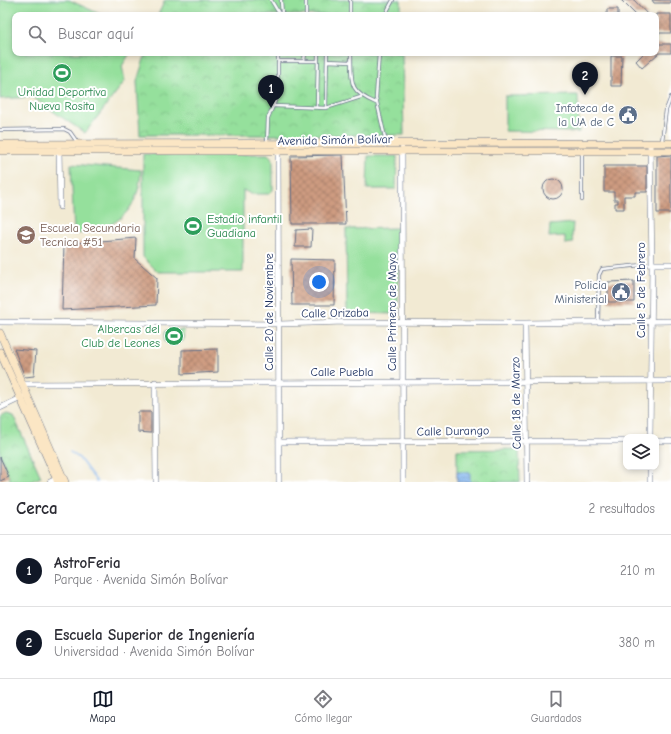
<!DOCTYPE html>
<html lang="es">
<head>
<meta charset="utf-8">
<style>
  body { margin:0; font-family:"Comic Neue",sans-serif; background:#f7f7f7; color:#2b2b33 }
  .controls { position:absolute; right:12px; bottom:12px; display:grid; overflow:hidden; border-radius:8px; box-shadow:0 2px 6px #0003 }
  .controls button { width:36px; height:36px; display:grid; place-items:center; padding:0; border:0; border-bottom:1px solid #e1e1e2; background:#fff; color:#2b2b33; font:20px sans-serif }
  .you { position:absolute; left:319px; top:282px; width:14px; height:14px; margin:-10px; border:3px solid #fff; border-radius:50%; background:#1a73e8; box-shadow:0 0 0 6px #1a73e833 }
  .badge { display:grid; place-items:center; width:26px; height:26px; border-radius:50%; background:#111827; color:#fff; font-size:13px; font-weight:700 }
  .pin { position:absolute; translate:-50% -33px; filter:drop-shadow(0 1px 2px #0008) }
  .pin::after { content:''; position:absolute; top:21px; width:14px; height:12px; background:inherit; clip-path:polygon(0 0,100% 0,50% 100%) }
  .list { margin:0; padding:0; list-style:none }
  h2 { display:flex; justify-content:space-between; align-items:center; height:52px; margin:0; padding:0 16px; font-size:17px }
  h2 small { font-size:13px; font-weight:400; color:#7c7c81 }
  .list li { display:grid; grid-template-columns:26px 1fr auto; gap:12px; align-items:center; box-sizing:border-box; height:72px; padding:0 16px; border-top:1px solid #e1e1e2 }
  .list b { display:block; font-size:15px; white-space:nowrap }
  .list p { margin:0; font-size:13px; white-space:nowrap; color:#7c7c81 }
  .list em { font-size:13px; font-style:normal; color:#7c7c81 }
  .icon { flex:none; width:22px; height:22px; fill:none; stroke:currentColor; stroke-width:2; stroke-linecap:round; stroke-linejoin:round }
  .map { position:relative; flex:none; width:671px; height:482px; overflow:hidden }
  .search { position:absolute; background:#fff; box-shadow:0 2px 6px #0003; left:12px; right:12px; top:12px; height:44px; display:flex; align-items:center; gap:10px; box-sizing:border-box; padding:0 14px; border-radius:8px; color:#7c7c81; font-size:15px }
  .sheet { height:196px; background:#fff }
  nav { display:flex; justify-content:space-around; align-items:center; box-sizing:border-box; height:56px; border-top:1px solid #e1e1e2; background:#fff; font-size:11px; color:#7c7c81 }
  nav a { display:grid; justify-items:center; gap:2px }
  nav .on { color:#111827 }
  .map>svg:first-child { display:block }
</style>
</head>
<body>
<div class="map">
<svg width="671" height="482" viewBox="0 0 671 482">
  <defs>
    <pattern id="park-crowns" width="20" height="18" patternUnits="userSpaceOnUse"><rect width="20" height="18" fill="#95e09c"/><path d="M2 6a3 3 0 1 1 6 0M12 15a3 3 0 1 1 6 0" fill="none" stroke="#80c089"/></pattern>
    <pattern id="water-rules" width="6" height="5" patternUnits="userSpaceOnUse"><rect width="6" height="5" fill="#80b4ee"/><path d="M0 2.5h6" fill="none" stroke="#6893c4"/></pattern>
    <pattern id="building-cross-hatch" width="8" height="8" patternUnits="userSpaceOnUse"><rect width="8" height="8" fill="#ce9b80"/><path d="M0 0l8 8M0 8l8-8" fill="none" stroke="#a67f6c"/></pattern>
  </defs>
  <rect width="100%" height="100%" fill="#fff"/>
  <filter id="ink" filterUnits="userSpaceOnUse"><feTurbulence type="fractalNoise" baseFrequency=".025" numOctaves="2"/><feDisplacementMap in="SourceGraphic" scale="8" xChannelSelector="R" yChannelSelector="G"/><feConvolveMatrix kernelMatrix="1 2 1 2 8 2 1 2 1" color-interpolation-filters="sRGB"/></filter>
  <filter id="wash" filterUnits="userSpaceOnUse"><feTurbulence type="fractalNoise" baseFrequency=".012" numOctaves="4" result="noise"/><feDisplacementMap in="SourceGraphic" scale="16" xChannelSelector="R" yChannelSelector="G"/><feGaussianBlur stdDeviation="0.9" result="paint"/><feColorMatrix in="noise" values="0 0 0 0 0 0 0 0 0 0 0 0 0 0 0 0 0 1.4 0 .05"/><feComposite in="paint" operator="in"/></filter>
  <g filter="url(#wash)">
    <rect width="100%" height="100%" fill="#f2ead3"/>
    <!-- grass -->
    <path fill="#95e09c" stroke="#58887d" d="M0,0h69l33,15h-87v38h115l-8,13 3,15 -40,52 -53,-36 -32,2z
      M578,95l1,37 -74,-1v-35z
      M143,154h125l5,5v31l-4,4h-18l-8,-4v82h-85l-15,-15z
      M368,156h29l-1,33h-29z
      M71,164l70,6c-2,44 -27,60 -67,64z
      M573,223l-1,13 1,7 -8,1v-8l-16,1 1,-12z
      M398,228v86l-51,-1 -1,-84z
      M184,330l-1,11 -18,1v-11z"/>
    <!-- park -->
    <path fill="url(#park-crowns)" stroke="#58887d" d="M165,0h236v15h-243z
      M146,53h256l2,82h-264l-3,-54z
      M6,413l7,2 28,62 -12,5h-18l-11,-28v-38z
      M519,449l1,33h-63v-32z"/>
    <!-- water -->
    <path fill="url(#water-rules)" stroke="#4e72a6" d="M457,472h13v10h-13z"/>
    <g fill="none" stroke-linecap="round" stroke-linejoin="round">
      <!-- stream -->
      <path stroke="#80b4ee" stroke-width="1.5" d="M70,452l9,6 18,24"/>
    </g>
    <g id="blocks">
      <!-- building -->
      <path fill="url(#building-cross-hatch)" d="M621,0h13l14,15h-12z
        M652,0h19v3h-17z
        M607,9h11v6h-11z
        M656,14h15v19h-15z
        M656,44h15v9h-12l-17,15 -6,-7 8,-8h12z
        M611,56h11l-1,30h-10z
        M343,155l3,69h-54l-1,-68z
        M671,155v58h-14v-57z
        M604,166h43v26h-12v4h-11v13h-9v-6h3v-3h-4v-8h-10z
        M543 189a10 10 0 1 1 20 0a10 10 0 1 1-20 0Z
        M312,229l-1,18h-16l1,-17z
        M136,238l-1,21 22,19 -1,27 -94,5 2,-66z
        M291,259l44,1 -1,45h-42z
        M634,281v21h-26v-20z
        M14,349l22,2 -2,25 -9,1z
        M218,349v23l-36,2v-24z
        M138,412h13v21l-13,-1z
        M0,457l9,20 -9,4z"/>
    </g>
  </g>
  <g filter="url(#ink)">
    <use href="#blocks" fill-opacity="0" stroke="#667087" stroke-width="1"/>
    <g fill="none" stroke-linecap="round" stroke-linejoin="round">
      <!-- lane casing -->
      <g stroke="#667087" stroke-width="4">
        <path id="lane" d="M271,0l9,15
          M281,0l1,15
          M350,0v15
          M306,15v-15
          M385,15l8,-15
          M351,53c1,29 -4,38 25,50
          M379,53l-3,45 10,44
          M278,61h40
          M304,61l1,-8
          M327,61l24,1
          M274,106l52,2 1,-55
          M317,107l1,-54
          M326,108l35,-11
          M0,130l64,-1 6,3 7,10
          M662,141l4,-31 5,-13
          M267,143l1,-25 10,-24v-41
          M582,153v47
          M598,322l1,-47 3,-6 50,-5"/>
      </g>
      <!-- street casing -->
      <g stroke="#667087" stroke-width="6">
        <path id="street" d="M650,143l2,121 -2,173
          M278,148l1,334
          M59,149l1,58
          M402,149l1,333
          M652,264h19
          M0,322l279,2 66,-2 180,1 146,-2
          M525,323l2,159
          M155,382l1,100
          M21,384l650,-3
          M0,408l23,-11
          M656,441h15
          M279,442l347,-1
          M50,482l10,-5
          M650,482v-15"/>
      </g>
      <!-- secondary casing -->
      <g stroke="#667087" stroke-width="8">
        <path id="secondary" d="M0,144l671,-1
          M0,151h671
          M0,333l65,149
          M0,352l58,130"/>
      </g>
      <!-- lane -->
      <use href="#lane" stroke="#fff" stroke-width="2.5"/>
      <!-- street -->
      <use href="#street" stroke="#fff" stroke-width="5"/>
      <!-- secondary -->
      <use href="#secondary" stroke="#fbe6c4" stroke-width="7"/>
    </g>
  </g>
  <!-- icons -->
  <defs>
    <g id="stadium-disc" transform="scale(1)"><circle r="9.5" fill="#2e9e5b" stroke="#fff"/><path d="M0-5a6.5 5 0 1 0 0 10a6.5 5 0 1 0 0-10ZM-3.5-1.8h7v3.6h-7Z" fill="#fff"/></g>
    <g id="civic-disc" transform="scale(1)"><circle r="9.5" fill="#5c6f8a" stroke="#fff"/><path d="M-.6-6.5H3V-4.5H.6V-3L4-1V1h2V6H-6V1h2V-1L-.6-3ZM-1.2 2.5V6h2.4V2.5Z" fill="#fff"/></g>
    <g id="school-disc" transform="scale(1)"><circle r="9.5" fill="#8d6e63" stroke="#fff"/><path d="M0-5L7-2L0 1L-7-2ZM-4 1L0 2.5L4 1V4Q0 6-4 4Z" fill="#fff"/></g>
  </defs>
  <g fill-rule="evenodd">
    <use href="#stadium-disc" x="62" y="73"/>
    <use href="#civic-disc" x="628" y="115"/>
    <use href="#stadium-disc" x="193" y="226"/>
    <use href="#school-disc" x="26" y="235"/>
    <use href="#civic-disc" x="621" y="292"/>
    <use href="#stadium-disc" x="174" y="336"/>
  </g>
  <g text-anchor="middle" stroke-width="4" stroke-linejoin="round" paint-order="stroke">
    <!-- leisure labels -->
    <g font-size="12" fill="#27864d" stroke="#fff">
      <text x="62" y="96">Unidad Deportiva<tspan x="62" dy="14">Nueva Rosita</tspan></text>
      <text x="207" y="223" text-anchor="start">Estadio infantil<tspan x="207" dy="14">Guadiana</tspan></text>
      <text x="160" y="333" text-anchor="end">Albercas del<tspan x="160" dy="14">Club de Leones</tspan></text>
    </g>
    <!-- service labels -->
    <g font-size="12" fill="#4e5e75" stroke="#fff" text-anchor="end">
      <text x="614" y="112">Infoteca de<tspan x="614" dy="14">la UA de C</tspan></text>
      <text x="607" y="289">Policia<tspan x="607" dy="14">Ministerial</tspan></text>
    </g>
    <!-- street labels -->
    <g font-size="12" fill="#1b2f5e" stroke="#fff">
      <text transform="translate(335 140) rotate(-1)" y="4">Avenida Simón Bolívar</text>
      <text transform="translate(641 290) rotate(-90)" y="4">Calle 5 de Febrero</text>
      <text transform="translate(269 312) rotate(-90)" y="4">Calle 20 de Noviembre</text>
      <text transform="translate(392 312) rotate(-90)" y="4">Calle Primero de Mayo</text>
      <text transform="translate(335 313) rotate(-1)" y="4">Calle Orizaba</text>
      <text x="342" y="376">Calle Puebla</text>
      <text transform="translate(516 403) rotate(-91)" y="4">Calle 18 de Marzo</text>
      <text transform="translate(453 431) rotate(-1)" y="4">Calle Durango</text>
    </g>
    <!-- education labels -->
    <g font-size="12" fill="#785e54" stroke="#fff" text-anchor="start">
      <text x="40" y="232">Escuela Secundaria<tspan x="40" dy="14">Tecnica #51</tspan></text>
    </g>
  </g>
</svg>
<div class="controls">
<button><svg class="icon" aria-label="layers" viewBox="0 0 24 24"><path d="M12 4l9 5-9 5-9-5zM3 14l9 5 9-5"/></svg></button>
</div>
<div class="you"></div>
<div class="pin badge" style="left:271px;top:108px">1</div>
<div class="pin badge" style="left:585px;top:95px">2</div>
<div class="search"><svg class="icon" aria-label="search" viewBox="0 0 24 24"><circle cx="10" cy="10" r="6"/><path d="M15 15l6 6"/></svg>Buscar aquí</div>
</div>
<section class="sheet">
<h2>Cerca<small>2 resultados</small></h2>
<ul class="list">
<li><span class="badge">1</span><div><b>AstroFeria</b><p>Parque · Avenida Simón Bolívar</p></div><em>210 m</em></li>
<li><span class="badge">2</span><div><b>Escuela Superior de Ingeniería</b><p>Universidad · Avenida Simón Bolívar</p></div><em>380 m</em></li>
</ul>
</section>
<nav>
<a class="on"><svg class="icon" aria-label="map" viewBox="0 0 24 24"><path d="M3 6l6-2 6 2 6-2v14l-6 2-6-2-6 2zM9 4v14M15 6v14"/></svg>Mapa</a>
<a><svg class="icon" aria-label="directions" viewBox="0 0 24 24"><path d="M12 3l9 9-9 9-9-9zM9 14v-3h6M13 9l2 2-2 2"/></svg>Cómo llegar</a>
<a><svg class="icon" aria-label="saved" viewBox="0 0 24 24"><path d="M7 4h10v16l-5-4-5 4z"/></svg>Guardados</a>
</nav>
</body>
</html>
